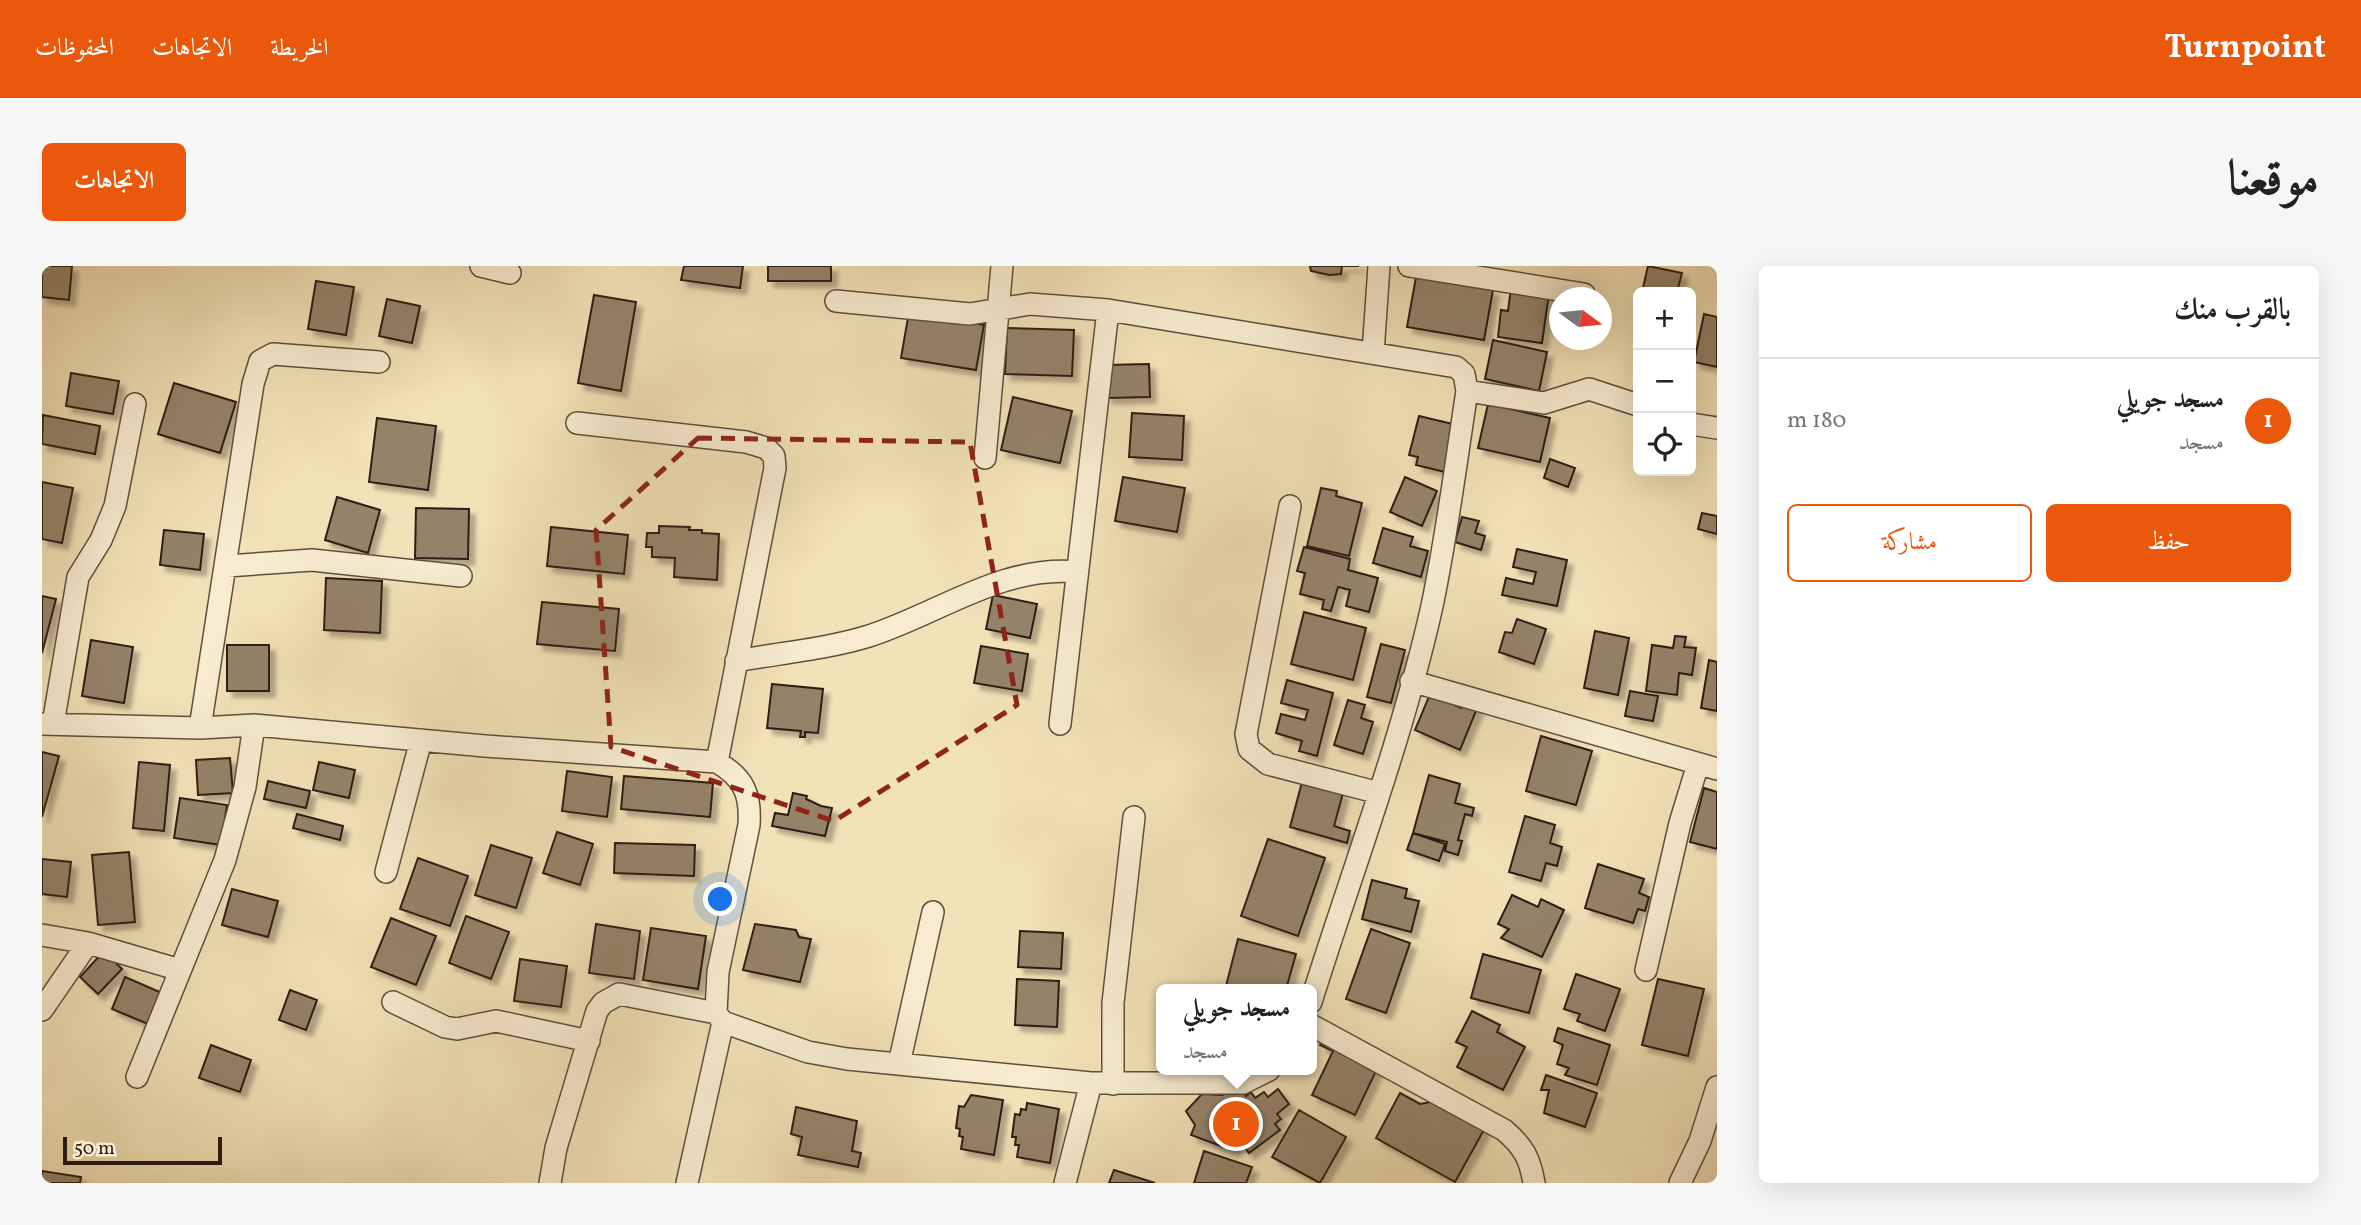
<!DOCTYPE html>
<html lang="ar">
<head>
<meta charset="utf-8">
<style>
  body { margin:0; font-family:Vollkorn,Amiri,serif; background:#f6f6f6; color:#222; direction:rtl }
  .controls { position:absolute; right:21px; top:21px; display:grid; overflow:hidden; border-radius:10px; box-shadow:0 7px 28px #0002 }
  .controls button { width:63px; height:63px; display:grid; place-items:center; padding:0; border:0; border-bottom:2px solid #e0e0e0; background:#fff; color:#222; font:35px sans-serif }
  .compass { position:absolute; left:1507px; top:21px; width:63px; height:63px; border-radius:50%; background:#fff; box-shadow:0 7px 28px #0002; rotate:105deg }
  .scale { position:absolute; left:21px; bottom:18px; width:159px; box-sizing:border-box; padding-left:7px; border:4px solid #2f1d14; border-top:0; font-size:19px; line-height:24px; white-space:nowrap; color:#2f1d14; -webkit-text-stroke:5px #f7ecd0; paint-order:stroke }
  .you { position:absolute; left:679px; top:634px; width:24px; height:24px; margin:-18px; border:5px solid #fff; border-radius:50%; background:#1a73e8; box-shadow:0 0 0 10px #1a73e833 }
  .badge { display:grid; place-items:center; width:46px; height:46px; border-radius:50%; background:#ea580c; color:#fff; font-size:23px; font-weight:700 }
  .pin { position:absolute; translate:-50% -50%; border:4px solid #fff; box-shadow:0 2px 7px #0006 }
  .popup { position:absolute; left:1114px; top:718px; width:161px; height:91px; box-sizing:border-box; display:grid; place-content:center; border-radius:10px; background:#fff; filter:drop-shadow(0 2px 5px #0005); font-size:23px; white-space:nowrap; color:#767676 }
  .popup b { font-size:26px; color:#222 }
  .popup::after { content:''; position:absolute; left:50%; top:100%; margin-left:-14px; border:14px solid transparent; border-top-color:#fff }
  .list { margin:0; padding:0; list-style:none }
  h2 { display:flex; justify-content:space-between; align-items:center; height:91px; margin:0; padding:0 28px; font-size:30px }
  h2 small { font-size:23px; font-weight:400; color:#767676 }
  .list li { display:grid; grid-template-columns:46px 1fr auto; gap:21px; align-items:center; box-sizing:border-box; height:126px; padding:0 28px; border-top:2px solid #e0e0e0 }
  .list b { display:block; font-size:26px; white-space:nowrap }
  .list p { margin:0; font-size:23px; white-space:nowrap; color:#767676 }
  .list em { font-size:23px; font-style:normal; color:#767676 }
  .actions { display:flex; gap:14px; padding:21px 28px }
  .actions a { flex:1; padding:16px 0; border:2px solid #ea580c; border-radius:10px; text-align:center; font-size:24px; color:#ea580c }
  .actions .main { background:#ea580c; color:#fff }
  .icon { flex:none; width:38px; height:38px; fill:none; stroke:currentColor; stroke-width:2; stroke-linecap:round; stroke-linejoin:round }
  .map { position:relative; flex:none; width:1675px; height:917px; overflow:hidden; direction:ltr; border-radius:10px }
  header { display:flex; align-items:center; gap:42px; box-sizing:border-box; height:98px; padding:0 35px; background:#ea580c; color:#fff }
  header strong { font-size:33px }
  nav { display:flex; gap:38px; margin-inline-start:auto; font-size:24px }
  .intro { display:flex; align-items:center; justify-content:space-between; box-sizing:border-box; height:168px; padding:0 42px }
  h1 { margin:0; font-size:49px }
  .button { padding:18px 32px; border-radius:10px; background:#ea580c; color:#fff; font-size:24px; font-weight:700 }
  main { display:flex; gap:42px; padding:0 42px }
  aside { flex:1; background:#fff; border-radius:10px; box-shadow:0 7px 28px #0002 }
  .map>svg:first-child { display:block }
</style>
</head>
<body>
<header>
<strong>Turnpoint</strong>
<nav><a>الخريطة</a><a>الاتجاهات</a><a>المحفوظات</a></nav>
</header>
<div class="intro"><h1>موقعنا</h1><a class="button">الاتجاهات</a></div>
<main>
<aside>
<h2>بالقرب منك<small></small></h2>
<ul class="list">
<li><span class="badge">1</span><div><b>مسجد جويلي</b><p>مسجد</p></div><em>180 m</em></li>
</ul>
<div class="actions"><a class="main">حفظ</a><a>مشاركة</a></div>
</aside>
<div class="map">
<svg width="1675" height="917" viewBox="0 0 1675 917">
  <defs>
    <filter id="shadow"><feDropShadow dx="6" dy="6" stdDeviation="2" flood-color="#0004"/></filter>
  </defs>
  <rect width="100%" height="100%" fill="#f2e2b7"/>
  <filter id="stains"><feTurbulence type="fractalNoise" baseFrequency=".00286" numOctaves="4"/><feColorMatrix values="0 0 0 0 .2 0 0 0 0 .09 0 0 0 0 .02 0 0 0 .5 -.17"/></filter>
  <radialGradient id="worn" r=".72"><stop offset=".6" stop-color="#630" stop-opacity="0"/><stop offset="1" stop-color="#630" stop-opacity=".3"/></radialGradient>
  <!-- building -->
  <path fill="#948369" stroke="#2f1d14" stroke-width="2" filter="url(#shadow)" d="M0,0h30l-3,34 -27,-3z
    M642,0h59l-3,22 -59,-8z
    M726,0h63v15h-63z
    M1268,0h49h-17l-1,8 -12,1 -18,-4z
    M1606,0l34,7 -5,19h-35z
    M1374,11l77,13 -9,50 -77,-13z
    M274,15l38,6 -8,48 -38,-6z
    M1469,22l38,5 -7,50 -44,-6 3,-27 7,1z
    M552,29l42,7 -15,89 -43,-8z
    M345,33l33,7 -8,37 -33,-7z
    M867,46l75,13 -8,45 -75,-12z
    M1662,48l13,3v50l-23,-5z
    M965,62l67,2 -2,46 -67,-2z
    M1451,74l54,12 -8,39 -54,-12z
    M1107,98l1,33 -44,1 -1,-33z
    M29,107l48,8 -6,33 -47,-8z
    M132,117l62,19 -16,51 -62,-19z
    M971,131l59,14 -12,52 -59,-13z
    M1446,138l62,14 -10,44 -62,-14z
    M1090,147l52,3 -2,44 -53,-3z
    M1,149l57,11 -5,28 -53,-10z
    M1377,150l38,9 -12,47 -29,-7 2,-8 -9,-2z
    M335,152l59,8 -8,64 -59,-8z
    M1508,193l25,9 -7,19 -24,-9z
    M1081,211l62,11 -8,44 -62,-11z
    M1363,211l32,14 -15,35 -32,-14z
    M0,216l31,6 -11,55 -20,-4z
    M1279,222l16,3 -1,5 26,7 -13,53 -42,-10z
    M295,231l43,13 -12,43 -43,-13z
    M374,242l53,1 -1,50 -53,-1z
    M1660,247l15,3v18l-19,-5z
    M1420,251l17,4 -4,12 10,3 -4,14 -26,-8z
    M617,260l31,1 -1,3h13v3l17,1 -2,46 -43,-3 1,-19 -23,-1v-10h-6l1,-14h12z
    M509,261l77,8 -4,39 -77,-8z
    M1341,262l30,9 -3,9 18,5 -7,26 -48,-14z
    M122,264l40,4 -4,36 -40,-5z
    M1262,281l46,12 -2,11 30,8 -9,34 -23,-6 4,-16 -12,-3 -7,24 -9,-2 2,-9 -24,-6 5,-21 -8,-2z
    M1475,283l50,11 -10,46 -55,-11 4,-17 27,6 3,-12 -23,-5z
    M284,312l56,3 -2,52 -56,-3z
    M951,329l44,9 -7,34 -44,-9z
    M0,330l14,3 -14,54z
    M500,336l77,7 -4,42 -78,-7z
    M1262,346l62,16 -13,52 -62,-16z
    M1475,353l29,10 -12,35 -35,-12 6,-20 7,1z
    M1553,365l34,7 -11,57 -34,-7z
    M1633,370l11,1 -2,10 12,1 -4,27 -13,-2 -2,22 -31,-4 6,-46 21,3z
    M49,374l42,7 -9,56 -42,-7z
    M1339,378l24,6 -14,53 -24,-6z
    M185,379h42v46h-42z
    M939,380l47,8 -6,37 -48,-8z
    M1667,394l8,2v49l-16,-3z
    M1245,414l46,13 -16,63 -18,-5 3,-10 -26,-8 5,-19 24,6 3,-10 -27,-7z
    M730,418l51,5 -5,44 -13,-1v5h-5l1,-6 -34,-3z
    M1588,425l28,5 -5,25 -28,-5z
    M1388,428l31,14 3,-7 14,5 -18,44 -45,-20z
    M1306,434l17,5 -4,13 12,4 -10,32 -29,-9z
    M1499,470l51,15 -16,54 -50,-14z
    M0,486l17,4 -17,61z
    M188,492l3,35 -35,2 -2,-35z
    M97,496l31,3 -6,66 -31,-3z
    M277,496l36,8 -6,28 -36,-8z
    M525,505l45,6 -5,40 -45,-6z
    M1387,509l31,9 -5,19 19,5 -2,8 -7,-2 -7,26 4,1 -4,14 -13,-4 2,-9 -34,-9z
    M582,510l89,7 -3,34 -89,-8z
    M226,515l42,10 -4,17 -42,-9z
    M1260,516l41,11 -9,33 16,5 -3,12 -57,-16z
    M1662,522l13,4v57l-27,-7z
    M751,527l14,3 -1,3 15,7 11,2 -7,28 -53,-10 3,-13 13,2z
    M138,532l47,7 -6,40 -47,-7z
    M255,548l46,12 -3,14 -47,-12z
    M1483,550l30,9 -5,18 12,4 -5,19 -11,-3 -5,18 -32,-9z
    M515,566l36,12 -13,41 -37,-12z
    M1371,567l32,11 -6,17 -32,-11z
    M1226,573l57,19 -27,78 -57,-20z
    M573,577l80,2 -1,31 -80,-3z
    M449,579l41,13 -16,50 -41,-13z
    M87,586l6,70 -37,3 -6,-70z
    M376,592l50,18 -18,50 -50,-17z
    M0,593l29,3 -4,35 -25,-3z
    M1556,598l46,15 -5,14 10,4 -4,14 -7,-2 -5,14 -48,-15z
    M1330,614l35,9 -2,9 14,3 -8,31 -49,-13z
    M190,623l46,12 -10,36 -46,-12z
    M1470,629l26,12 3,-8 23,11 -22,47 -41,-19 8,-9 -11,-5z
    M424,650l43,16 -18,47 -42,-16z
    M349,652l45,18 -20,49 -45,-18z
    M554,658l44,7 -6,48 -45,-6z
    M713,658l41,6 3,7 12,2 -11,43 -57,-12z
    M609,662l55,8 -8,53 -55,-9z
    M1329,663l39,14 -24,70 -40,-14z
    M978,665l43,2 -2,36 -43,-2z
    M1196,673l58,15 -10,35h-47l-13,-3z
    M62,685l18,18 -24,25 -18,-17z
    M1441,688l58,16 -12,43 -58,-15z
    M478,693l47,7 -6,41 -47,-6z
    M1534,708l44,15 -15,42 -28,-10 3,-7 -16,-5z
    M83,711l37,16 -14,31 -36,-15z
    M975,713l42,2 -2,46 -42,-2z
    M1616,713l46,10 -16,67 -46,-11z
    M248,724l27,10 -11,30 -27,-10z
    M1430,745l28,14 -3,7 28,15 -22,43 -46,-23 10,-20 -11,-5z
    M1516,762l52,17 -13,40 -32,-10 4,-7 -12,-4 6,-19 -9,-4z
    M1282,770l53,33 -22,46 -43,-20 21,-44 -13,-6z
    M169,779l40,15 -11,32 -41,-14z
    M1141,804h45l-1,5z
    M1504,809l51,18 -12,34 -41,-14 5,-23h-8z
    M1199,823l5,7 5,-4 4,6 9,-6 4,5 10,-8 11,15 -12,10 4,5 -6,5 5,6 -31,23 -8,-10 -9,7 -41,-15 4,-10 -9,-14 16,-17 20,1z
    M1358,827l20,11 16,-3 49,27 -30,54 -79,-44z
    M929,829l32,5 -9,55 -33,-6 2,-12 -4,-1 1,-7 -4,-1 3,-22 5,1z
    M985,837l32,6 -9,54 -33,-6 2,-12h-4l1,-8h-4l3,-23 5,1 1,-6 5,1z
    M754,841l61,14 -5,30 9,2 -3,14 -60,-12 4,-18 -11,-3z
    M1257,844l47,27 -26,46 -48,-26z
    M1162,885l48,16 -6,16h-52z
    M1072,904l41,13h-46z
    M0,905l39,6 -1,6h-38z"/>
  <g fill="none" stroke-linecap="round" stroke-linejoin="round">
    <!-- minor casing -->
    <g stroke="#604e3d" stroke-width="24">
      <path id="minor" d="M439,0l29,7
        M1367,0l175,28
        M794,35l134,13 60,-10 78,6 348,57 8,7 3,17c-11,71 -20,144 -35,215 -30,134 -80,265 -121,396
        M1331,87l6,-87
        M1425,125l77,12 45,-14 49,16
        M535,157l169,19 20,6 8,8 1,12 -58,294
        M1649,158l26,4
        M943,192l17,-192
        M1248,240l-44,228 3,15 19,15 111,29
        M185,300l85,-6 149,16
        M694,395c44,-8 91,-12 133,-25 69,-22 132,-71 208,-64
        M1369,415l306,88
        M0,458l158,4 54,-3 231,21 232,16c27,16 34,32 32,63l-31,147 -2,41 7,9 85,30 39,7 244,24h152l26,-13
        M11,458l25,-147 23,-37 14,-34 20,-102
        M1018,458l48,-414
        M158,462l53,-344 7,-23 13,-7 106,8
        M344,606l35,-132
        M0,669l46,8 92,27
        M1604,704l34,-147 18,-59
        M351,736l52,25 12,2 39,-8 93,20
        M0,744l46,-67
        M1269,759l193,105c19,16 26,28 30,53
        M857,798l34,-152
        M95,811l88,-217 20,-73 9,-62
        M1071,818v-81l21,-186
        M508,917l6,-35 41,-137 6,-8 16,-9 97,19
        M645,917l36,-161
        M1023,917l26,-100
        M1638,917l20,-42 17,-54"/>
    </g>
    <!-- minor -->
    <use href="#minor" stroke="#f7ecd0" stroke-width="21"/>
  </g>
  <!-- marked area -->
  <path fill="none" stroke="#8f2418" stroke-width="5" stroke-dasharray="14 9" stroke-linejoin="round" d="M656,172l272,4 47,263 -183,116 -223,-74 -15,-217z"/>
  <rect width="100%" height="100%" filter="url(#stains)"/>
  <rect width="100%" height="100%" fill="url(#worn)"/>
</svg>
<div class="controls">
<button>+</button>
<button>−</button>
<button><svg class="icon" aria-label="locate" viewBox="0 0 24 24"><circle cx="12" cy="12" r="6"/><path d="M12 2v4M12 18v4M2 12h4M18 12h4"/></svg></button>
</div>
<svg class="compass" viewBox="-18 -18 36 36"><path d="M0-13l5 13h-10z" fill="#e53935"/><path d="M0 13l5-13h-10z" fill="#767676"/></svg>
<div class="scale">50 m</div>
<div class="you"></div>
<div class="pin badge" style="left:1194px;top:858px">1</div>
<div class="popup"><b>مسجد جويلي</b>مسجد</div>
</div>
</main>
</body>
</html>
